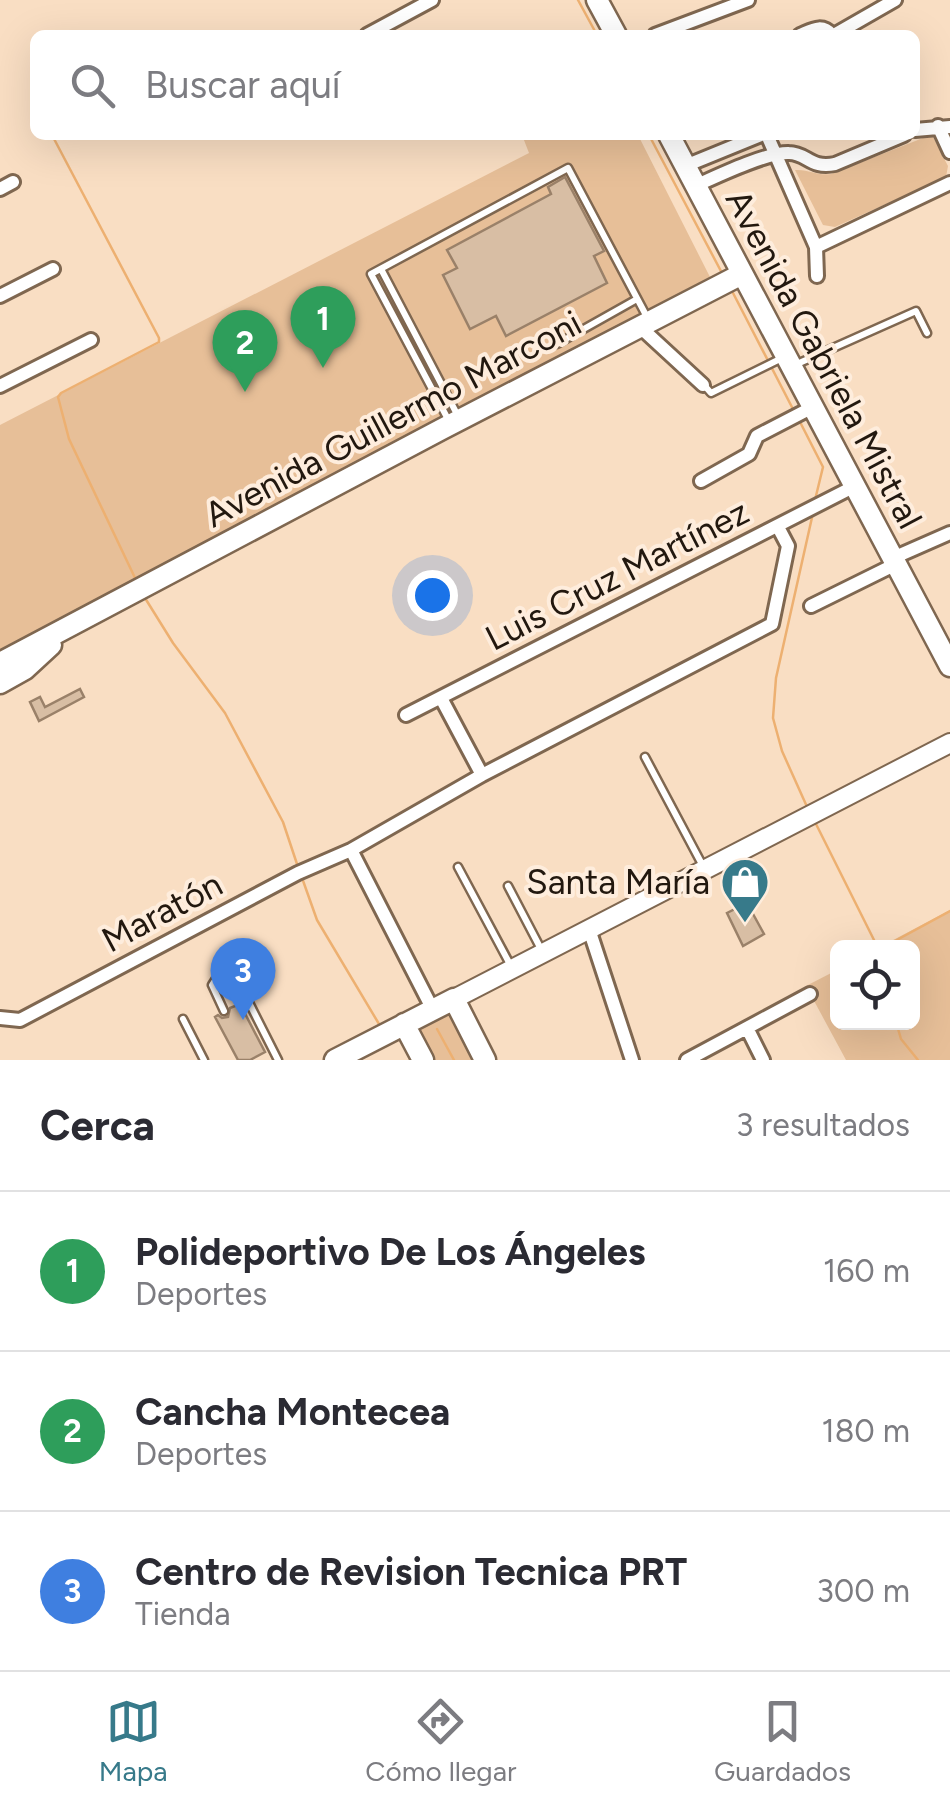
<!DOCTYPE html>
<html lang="es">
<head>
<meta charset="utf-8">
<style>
  body { margin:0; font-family:Figtree,sans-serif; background:#f7f7f7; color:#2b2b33 }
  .controls { position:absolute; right:30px; bottom:30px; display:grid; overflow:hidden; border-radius:15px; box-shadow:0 10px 40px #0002 }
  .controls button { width:90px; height:90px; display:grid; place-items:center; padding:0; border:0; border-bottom:2px solid #e1e1e2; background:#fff; color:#2b2b33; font:50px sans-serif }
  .you { position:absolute; left:432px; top:595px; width:35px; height:35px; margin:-25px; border:8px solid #fff; border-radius:50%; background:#1a73e8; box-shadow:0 0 0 15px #1a73e833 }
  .badge { display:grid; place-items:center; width:65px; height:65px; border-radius:50%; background:#377a8a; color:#fff; font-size:32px; font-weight:700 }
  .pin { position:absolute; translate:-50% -82px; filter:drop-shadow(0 2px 5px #0008) }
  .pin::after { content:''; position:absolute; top:52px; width:35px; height:30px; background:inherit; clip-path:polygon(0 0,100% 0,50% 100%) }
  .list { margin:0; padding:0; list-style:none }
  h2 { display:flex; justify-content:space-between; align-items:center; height:130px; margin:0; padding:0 40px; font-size:42px }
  h2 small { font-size:32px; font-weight:400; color:#7c7c81 }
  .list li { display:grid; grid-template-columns:65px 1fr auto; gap:30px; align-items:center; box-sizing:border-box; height:160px; padding:0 40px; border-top:2px solid #e1e1e2 }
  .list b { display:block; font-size:38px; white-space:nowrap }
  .list p { margin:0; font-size:32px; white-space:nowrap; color:#7c7c81 }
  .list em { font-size:32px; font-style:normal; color:#7c7c81 }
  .icon { flex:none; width:55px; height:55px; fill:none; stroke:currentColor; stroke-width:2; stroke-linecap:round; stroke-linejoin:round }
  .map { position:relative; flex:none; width:950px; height:1060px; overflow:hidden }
  .search { position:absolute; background:#fff; box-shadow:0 10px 40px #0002; left:30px; right:30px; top:30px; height:110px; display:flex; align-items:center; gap:25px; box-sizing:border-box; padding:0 35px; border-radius:15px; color:#7c7c81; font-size:38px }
  .sheet { height:610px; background:#fff }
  nav { display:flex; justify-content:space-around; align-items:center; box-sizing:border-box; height:140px; border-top:2px solid #e1e1e2; background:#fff; font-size:28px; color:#7c7c81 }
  nav a { display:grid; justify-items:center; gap:5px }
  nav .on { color:#377a8a }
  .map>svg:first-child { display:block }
</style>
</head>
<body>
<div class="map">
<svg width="950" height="1060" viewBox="0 0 950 1060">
  <rect width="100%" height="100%" fill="#f9dec3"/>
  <!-- green -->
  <path fill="#e7bf98" d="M522,135h116l72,142 -710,375v-227l529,-272z
    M933,137l15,29 -2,11 -111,50 -12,-2 -28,-55c14,-1 22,6 36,4l92,-36z
    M950,910v150h-104l-40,-74 31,-16 1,52h74v-74l-32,-1z
    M457,1010l26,50h-58l-14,-26z"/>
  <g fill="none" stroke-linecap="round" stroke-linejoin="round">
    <!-- stream -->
    <path stroke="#edb071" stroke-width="2.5" d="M578,0l19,35
      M52,135l107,203v4l-98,51 -3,4 11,42 67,141
      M649,135l74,140
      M732,291l63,122
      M799,420l24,47 -8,33
      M145,598l28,45 52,70 58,109 15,45
      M808,809l-26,-58 -9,-33 3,-40 37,-165
      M814,820l64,128
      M301,875l16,45 62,104
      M882,948l68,-37
      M896,1022l5,17 17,21
      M437,1029l17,31"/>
  </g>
  <!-- building -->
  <path fill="#d8bea4" stroke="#9a8169" stroke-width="2.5" d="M565,177l39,74 -10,5 13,27 -101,53 -10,-20 -26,13 -27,-54 14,-7 -10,-18 104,-56 -3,-7z
    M80,689l4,8 -45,24 -9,-19 10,-5 5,10z
    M747,903l17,31 -21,12 -16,-33z
    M240,1004l25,48 -15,8h-12l-23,-43 3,-2 4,3 6,-1 2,-9z"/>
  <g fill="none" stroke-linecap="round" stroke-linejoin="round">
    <!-- lane casing -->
    <g stroke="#7f6750" stroke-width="11">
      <path id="lane" d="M381,269l78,149
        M557,344l80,-45
        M797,364l119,-53 11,22
        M704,385l7,8 73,-36
        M450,423l-79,-149 197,-106 80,151
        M645,757l59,111
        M458,867l54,101
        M508,886l34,65
        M224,1011l-12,-26 7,-11 8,-2 8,3 43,85
        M183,1019l21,41"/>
    </g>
    <!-- street casing -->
    <g stroke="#7f6750" stroke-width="18">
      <path id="street" d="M367,35l65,-35
        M655,35l93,-35
        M800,35c12,-5 22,-12 32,0
        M834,35l61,-35
        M938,126l12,26
        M915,130l35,-3
        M767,135l49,112 1,29
        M685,166l76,-31
        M695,186c22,-10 72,-34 94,-33 18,0 21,16 46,11l69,-29
        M0,189l13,-7
        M816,247l134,-64
        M0,296l53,-27
        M639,326l64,59
        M0,386l91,-46
        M701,481l48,-27 8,-18 56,-29
        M893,558l57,-25
        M811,606l85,-42
        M441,698l41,77
        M406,715l449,-229
        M351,850l82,160
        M589,929l43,131
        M0,1018l20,2 278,-147 53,-23 131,-75 290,-151 16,-78 -10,-19
        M747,1028l16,32
        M687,1060l123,-66"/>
    </g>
    <!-- secondary casing -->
    <g stroke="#7f6750" stroke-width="22">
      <path id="secondary" d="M454,999l496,-256"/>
    </g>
    <!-- primary casing -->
    <g stroke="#7f6750" stroke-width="25">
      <path id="primary" d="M597,0l19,35
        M669,135l281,531
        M0,663l442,-234 300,-155
        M0,683l25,-14 26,-24
        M404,1024l19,36
        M335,1060l119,-61 31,61"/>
    </g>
    <!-- lane -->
    <use href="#lane" stroke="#fff" stroke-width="6"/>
    <!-- street -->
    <use href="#street" stroke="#fff" stroke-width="12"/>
    <!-- secondary -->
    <use href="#secondary" stroke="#fff" stroke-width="18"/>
    <!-- primary -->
    <use href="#primary" stroke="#fff" stroke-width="20"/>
  </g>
  <!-- icons -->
  <defs>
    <g id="shop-pin" transform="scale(2.5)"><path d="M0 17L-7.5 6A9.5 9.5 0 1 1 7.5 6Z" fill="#377a8a" stroke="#feeddd"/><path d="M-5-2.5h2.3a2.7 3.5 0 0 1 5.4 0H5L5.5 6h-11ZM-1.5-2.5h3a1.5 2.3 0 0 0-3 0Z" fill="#fff"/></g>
  </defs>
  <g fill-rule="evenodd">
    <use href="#shop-pin" x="745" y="882"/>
  </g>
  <g text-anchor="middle" stroke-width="8" stroke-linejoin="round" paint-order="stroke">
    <!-- street labels -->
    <g font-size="35" fill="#22180f" stroke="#feeddd">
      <text transform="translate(824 359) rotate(62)" y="12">Avenida Gabriela Mistral</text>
      <text transform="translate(393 419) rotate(-28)" y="12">Avenida Guillermo Marconi</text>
      <text transform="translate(617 575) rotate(-27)" y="12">Luis Cruz Martínez</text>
      <text transform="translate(162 912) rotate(-28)" y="12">Maratón</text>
    </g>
    <!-- poi labels -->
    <g font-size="35" fill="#22180f" stroke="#feeddd" text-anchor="end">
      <text x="710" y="894">Santa María</text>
    </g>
  </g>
</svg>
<div class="controls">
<button><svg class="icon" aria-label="locate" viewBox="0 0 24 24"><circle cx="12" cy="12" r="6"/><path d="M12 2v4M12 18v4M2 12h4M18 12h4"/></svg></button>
</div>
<div class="you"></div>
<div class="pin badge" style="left:323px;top:368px;background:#2e9e5b">1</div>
<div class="pin badge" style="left:245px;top:392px;background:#2e9e5b">2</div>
<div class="pin badge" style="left:243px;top:1020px;background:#3f7fe0">3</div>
<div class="search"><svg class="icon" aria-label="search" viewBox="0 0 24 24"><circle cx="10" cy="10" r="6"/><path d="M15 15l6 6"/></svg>Buscar aquí</div>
</div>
<section class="sheet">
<h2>Cerca<small>3 resultados</small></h2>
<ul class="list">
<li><span class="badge" style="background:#2e9e5b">1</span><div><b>Polideportivo De Los Ángeles</b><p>Deportes</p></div><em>160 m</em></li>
<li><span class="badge" style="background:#2e9e5b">2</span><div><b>Cancha Montecea</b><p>Deportes</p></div><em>180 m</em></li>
<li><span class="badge" style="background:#3f7fe0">3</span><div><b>Centro de Revision Tecnica PRT</b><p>Tienda</p></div><em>300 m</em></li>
</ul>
</section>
<nav>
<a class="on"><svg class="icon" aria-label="map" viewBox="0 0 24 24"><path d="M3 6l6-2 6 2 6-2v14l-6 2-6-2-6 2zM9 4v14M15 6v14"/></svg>Mapa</a>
<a><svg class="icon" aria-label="directions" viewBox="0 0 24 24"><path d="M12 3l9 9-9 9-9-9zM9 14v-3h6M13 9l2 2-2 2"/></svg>Cómo llegar</a>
<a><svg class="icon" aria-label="saved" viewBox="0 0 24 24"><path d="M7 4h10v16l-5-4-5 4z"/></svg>Guardados</a>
</nav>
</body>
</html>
